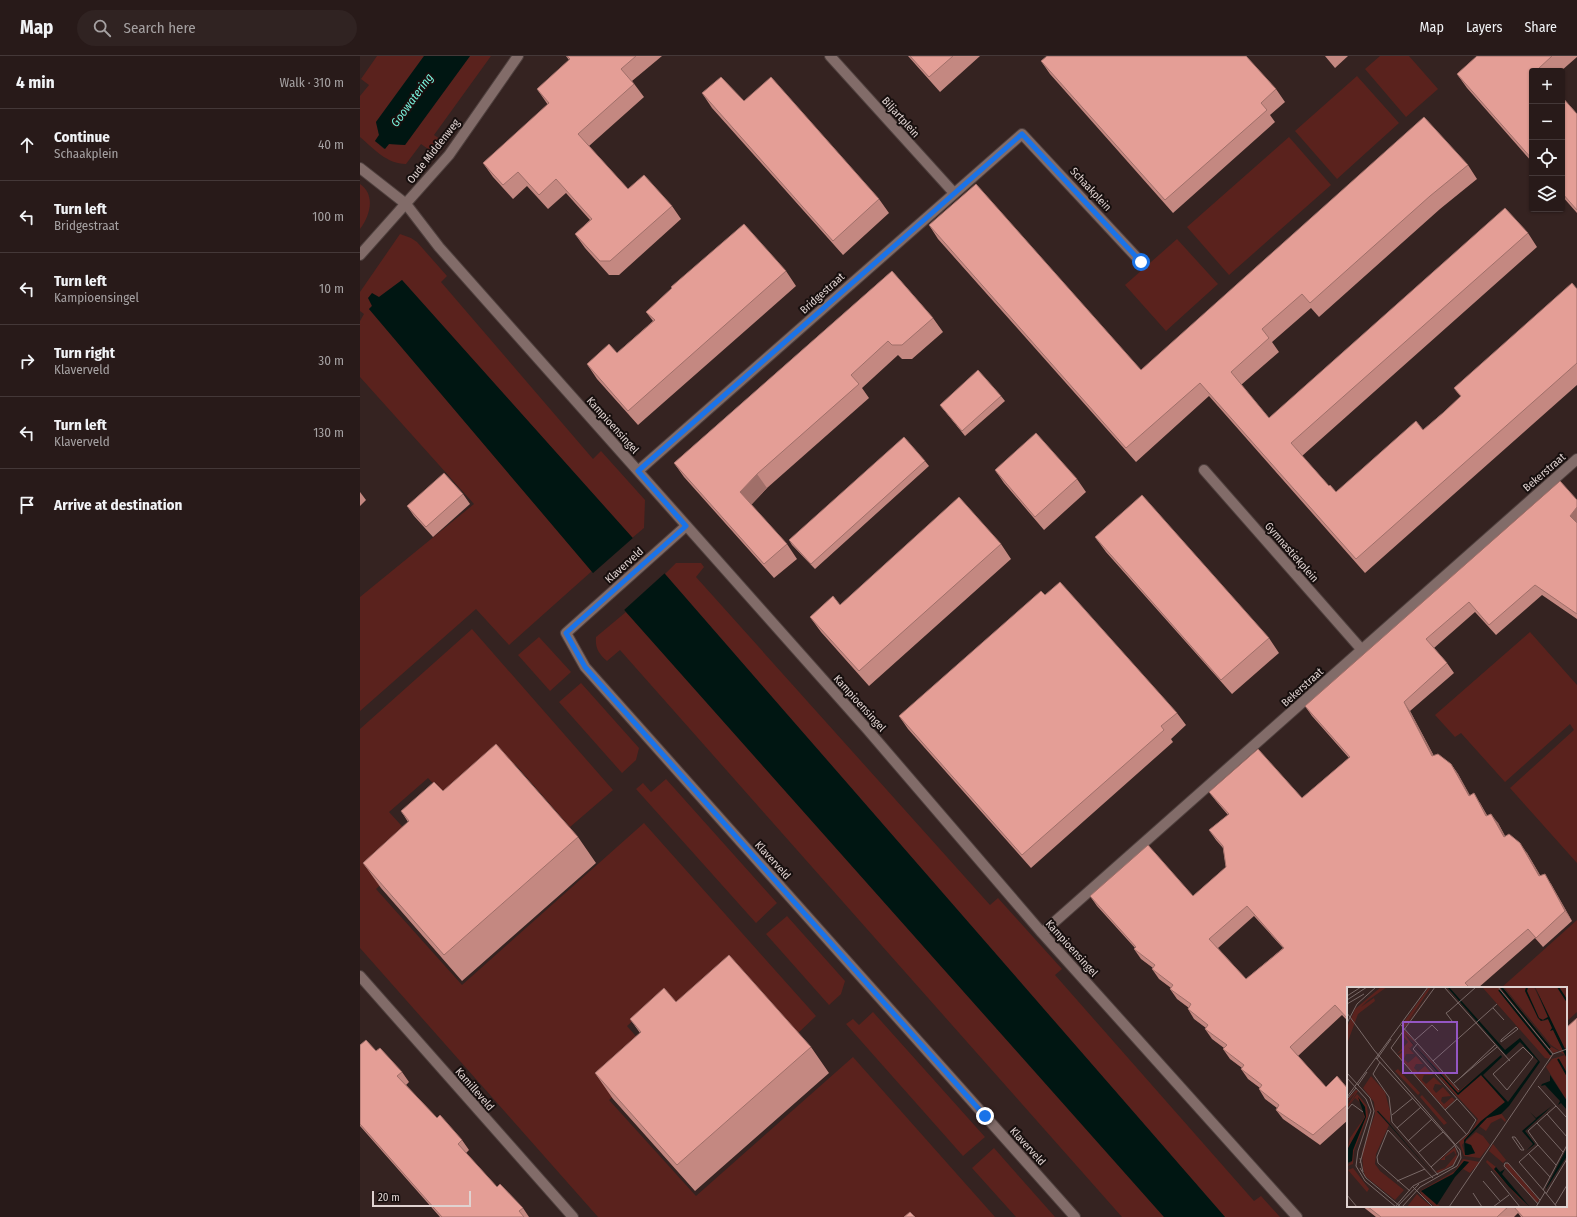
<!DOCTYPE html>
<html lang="en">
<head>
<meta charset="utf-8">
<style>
  body { margin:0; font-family:"Fira Sans Condensed",sans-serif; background:#302322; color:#f1f3f6 }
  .controls { position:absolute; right:12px; top:12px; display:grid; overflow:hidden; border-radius:4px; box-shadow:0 1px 3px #0004 }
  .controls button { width:36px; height:36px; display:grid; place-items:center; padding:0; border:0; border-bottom:1px solid #443838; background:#281a19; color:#f1f3f6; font:20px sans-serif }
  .scale { position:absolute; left:12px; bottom:10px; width:99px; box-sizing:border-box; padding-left:4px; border:2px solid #e0d3d1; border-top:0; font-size:11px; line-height:14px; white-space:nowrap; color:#e0d3d1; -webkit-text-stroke:3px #170f0e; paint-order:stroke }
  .stop { position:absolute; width:12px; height:12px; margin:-9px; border:3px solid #1a73e8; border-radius:50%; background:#fff }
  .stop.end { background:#1a73e8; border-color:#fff; box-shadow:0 1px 4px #0008 }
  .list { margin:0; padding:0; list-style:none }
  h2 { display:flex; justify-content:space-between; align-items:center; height:52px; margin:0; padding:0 16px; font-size:17px }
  h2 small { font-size:13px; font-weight:400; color:#a5a1a2 }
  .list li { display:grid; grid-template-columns:26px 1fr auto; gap:12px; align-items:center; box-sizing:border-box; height:72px; padding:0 16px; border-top:1px solid #443838 }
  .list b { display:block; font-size:15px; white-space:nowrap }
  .list p { margin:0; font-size:13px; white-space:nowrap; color:#a5a1a2 }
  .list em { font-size:13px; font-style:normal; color:#a5a1a2 }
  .icon { flex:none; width:22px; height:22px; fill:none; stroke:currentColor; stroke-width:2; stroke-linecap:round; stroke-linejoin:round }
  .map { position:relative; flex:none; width:1217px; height:1161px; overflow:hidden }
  header { display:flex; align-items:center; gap:24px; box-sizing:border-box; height:56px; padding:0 20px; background:#281a19; border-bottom:1px solid #443838 }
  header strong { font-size:19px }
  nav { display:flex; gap:22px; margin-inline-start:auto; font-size:14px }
  .search { width:280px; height:36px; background:#302322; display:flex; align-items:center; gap:10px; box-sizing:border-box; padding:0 14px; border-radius:22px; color:#a5a1a2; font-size:15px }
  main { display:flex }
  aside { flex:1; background:#281a19 }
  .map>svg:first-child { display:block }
</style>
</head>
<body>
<header>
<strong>Map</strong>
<div class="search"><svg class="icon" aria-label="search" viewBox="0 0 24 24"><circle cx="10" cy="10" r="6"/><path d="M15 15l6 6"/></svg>Search here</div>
<nav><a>Map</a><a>Layers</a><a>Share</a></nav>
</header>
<main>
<aside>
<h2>4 min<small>Walk · 310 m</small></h2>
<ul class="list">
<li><svg class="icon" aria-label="ahead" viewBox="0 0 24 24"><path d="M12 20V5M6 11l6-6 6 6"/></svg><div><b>Continue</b><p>Schaakplein</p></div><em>40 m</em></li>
<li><svg class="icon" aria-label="left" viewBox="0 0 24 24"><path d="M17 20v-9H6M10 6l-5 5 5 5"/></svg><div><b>Turn left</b><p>Bridgestraat</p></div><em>100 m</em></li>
<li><svg class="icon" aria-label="left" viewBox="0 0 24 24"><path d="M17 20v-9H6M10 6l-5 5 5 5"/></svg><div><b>Turn left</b><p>Kampioensingel</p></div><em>10 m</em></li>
<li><svg class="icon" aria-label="right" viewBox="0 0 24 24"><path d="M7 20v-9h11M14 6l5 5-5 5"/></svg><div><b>Turn right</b><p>Klaverveld</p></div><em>30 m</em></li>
<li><svg class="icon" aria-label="left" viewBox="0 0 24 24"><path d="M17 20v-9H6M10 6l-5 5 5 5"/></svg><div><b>Turn left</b><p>Klaverveld</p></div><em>130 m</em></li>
<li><svg class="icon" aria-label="arrive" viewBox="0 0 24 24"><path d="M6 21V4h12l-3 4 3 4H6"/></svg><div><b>Arrive at destination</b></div></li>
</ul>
</aside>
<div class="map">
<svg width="1217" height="1161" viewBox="0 0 1217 1161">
  <rect width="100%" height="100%" fill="#352321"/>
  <!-- green -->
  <path fill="#5a221d" d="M17,0h47l-48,66 3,13 -4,6 9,8 5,-5 16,1 65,-89h21l-57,79 6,4 -9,12 -10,-7 -15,20c-19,0 -32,-15 -46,-27v-41l9,-11 -8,-6z
    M1020,0h29l29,33 -32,28 -41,-48z
    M997,20l42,47 -62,56 -42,-48z
    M929,81l42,48 -102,90 -42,-48z
    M0,128c16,11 10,32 0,45z
    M40,178l11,4 6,4 30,34 -6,6 152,177 8,-8 44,49 -1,28 -12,10 -230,-258 -23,17 -10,12 223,262 -83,74 -33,-36 -116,102v-114l114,-93 -114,-127v-56l4,-7 -4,-3v-19z
    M817,183l41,45 -52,47 -41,-46z
    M316,507h25l3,4 -8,10 294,328 8,-7 64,71 -7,6 199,226 7,-5 19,21h-55l-560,-643z
    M266,556l538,605h-42l-502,-567 -13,11c-8,-7 -12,-13 -11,-24z
    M112,573l141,161 -43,37 -55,-63 -55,48 -32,-34 -39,34 32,35 -45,42 86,96 182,-162 172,193 -19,18 -103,-10 -28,-33 -39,35 28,32 -46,42 87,96 157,-139 142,160h-397l-238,-269v-219z
    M1170,576l47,53v178l-67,-75 64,-58 -4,-6 -65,58 -44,-49 -6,4 -20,-22z
    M179,581l32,35 -21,19 -32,-36z
    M221,627l58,65 -3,12 -14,13 -63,-71z
    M306,723l111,124 -21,20 -120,-134 7,-6 8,9z
    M427,860l58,65 -4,13 -12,11 -63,-71z
    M1217,864v92l-11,10v-34h-65z
    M513,956l112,125 -22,19 -117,-132 7,-5 6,6z
    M634,1092l61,69h-39l-44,-49z"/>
  <!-- water -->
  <path fill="#001612" d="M64,0h46l-65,89 -16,-1 -4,5 -10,-8 4,-6 -3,-13z
    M42,224l263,294 560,643h-61l-538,-605 -257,-303 3,-3 -4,-8 4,-5 7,4z"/>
  <!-- pier -->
  <path fill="#352321" d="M274,481l32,35 -43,39 -31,-37z"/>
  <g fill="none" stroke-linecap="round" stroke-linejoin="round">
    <!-- street casing -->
    <g stroke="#4f403e" stroke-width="12">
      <path id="street" d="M470,0l124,137
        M0,112l46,36 33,43 428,482 175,204 255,284
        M0,199l89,-100 69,-99
        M844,414l158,180
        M278,415l384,-337 119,128
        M326,470l-120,107 19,34 490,550
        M682,877l535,-474
        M0,920l213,241"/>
    </g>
    <!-- street -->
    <use href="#street" stroke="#826c69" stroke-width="10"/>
  </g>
  <!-- wall -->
  <path fill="#c48881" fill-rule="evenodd" d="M206,0h96l-30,25 12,16 -55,49 39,43 44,17 9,13 -62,56h-10l-24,-27 -10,-14 15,-14 -24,-27 -18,16 -21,-23 -14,13 -20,-22 -10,-14 65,-58 -11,-16 32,-29z
    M548,0h72l-40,36z
    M965,0h23l-13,12z
    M1117,0h100v1l-16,14h-29v91l-65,-74 -10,-14z
    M681,5l235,28 9,13 -15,13 5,7 -102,91 -123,-139z
    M342,37l42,8 135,98 10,14 -46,42 -131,-147z
    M1202,41l15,17v99l-15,-17z
    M1108,109l9,14 -37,30 -121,108 -8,-9 -39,34 7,10 -38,33 28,33 259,-185 9,14 -235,209 27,30 7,6 87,-62 38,-33 -7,-9 123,-99v96l-212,188 -156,-177 -73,66 -198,-223 -9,-14 212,145z
    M426,215l10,15 -158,139 -41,-46 -10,-15 30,-11 36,-32 -7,-9z
    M532,215l41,47 10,14 -31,27h-10l-4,-4 -36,33 7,10 -102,90 -16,17 36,39 10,15 -23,19 -90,-101 -10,-14z
    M641,340l4,5 -40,35 -25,-31z
    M565,405l4,5 -114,103 -23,-24 -3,-5z
    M635,414l82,9 9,13 -42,38 -40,-47z
    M0,436l6,8 -6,6z
    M103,438l7,10 -37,33 -19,-21 -7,-10z
    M1217,444v119l-35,-24 -46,40 -21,-23 -41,36 13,15 7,10 -44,38 24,45 17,8 7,10 12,22 10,7 7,12 11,8 7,13 22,17 13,22 11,9 21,37 -29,26 -8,-9 -57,50h-130v33l-6,-6 -44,41 28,31 22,2v31l-28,25 -37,-26 -7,-9 1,-2 -12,-9 -6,-10 1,-1 -12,-9 -7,-10 1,-1 -12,-9 -7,-10 1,-1 -12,-9 -7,-10 1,-1 -12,-9 -6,-10 1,-1 -12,-9 -7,-10 1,-1 -12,-9 -7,-10 1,-1 -12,-9 -7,-10 1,-1 -38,-42 -7,-10h103l33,-29 -3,-19 -7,-8 -7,-10 19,-15 -12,-14 -7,-9 93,6 47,-40 -37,-42 -7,-10zM894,860l29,32 -37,31 -28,-31z
    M735,481l174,101 10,15 -47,41 -126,-142z
    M641,488l10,15 -142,127 -48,-54 -11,-15z
    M685,539l132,118 9,12 -15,14 2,3 -142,126 -123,-139 -9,-13z
    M41,755l177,26 18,26 -134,118 -81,-93 -18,-25 45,-41z
    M316,946l135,45 18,26 -134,118 -82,-92 -18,-26 45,-40 -10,-14z
    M0,989l16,6 26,21 7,10 -3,3 31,33 25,22 7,10 -3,3 31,34 26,21 6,9h-89l-80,-91z
    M1002,1150h204l11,11h-56l-3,-4 -4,4h-138z"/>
  <!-- shaded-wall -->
  <path fill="#a06f69" d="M397,418l10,14 -17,18 -10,-14z
    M1217,451v18l-7,-9z
    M1044,646l6,9 29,55 -7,-10z
    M1091,708l7,10 18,32 -7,-10z
    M1114,737l6,10 12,23 -6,-10z
    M1131,758l7,9 13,24 -7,-10z
    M1160,787l7,10 19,33 -7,-10z
    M1185,818l6,10 21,37 -7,-10z"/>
  <!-- building -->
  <path fill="#e49e96" stroke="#a06f69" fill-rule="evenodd" d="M207,0h69l-15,13 13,15 -56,50 50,55 16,-14 28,31 -62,55h-10l-25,-27 17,-15 -36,-40 -17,16 -21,-23 -15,13 -20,-22 66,-60 -12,-14 33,-30z
    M550,0h43l-24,21z
    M687,0h199l30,33 -15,14 6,7 -102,90 -124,-139z
    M1117,0h75l-14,13 1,2h-7v88l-75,-85z
    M361,21l23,24 27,-24 108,122 -46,42 -131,-148z
    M1202,41l15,17v96l-15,-17z
    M1064,61l44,48 -38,31 -120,107 -8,-9 -40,35 7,9 -38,34 38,46 236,-210 23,25 -237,210 38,43 1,-1 6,7 80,-71 7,9 20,-17 18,-17 -7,-8 118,-105 5,6v74l-221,196 -156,-176 -74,65 -197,-223 47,-41 165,186z
    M384,168l42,47 -158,140 -41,-47 22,-20 8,9 38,-33 -9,-8 26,-24 -1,-1z
    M532,215l41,47 -31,27h-10l-4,-4 -37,34 8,9 -102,90 -17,18 47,52 -23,20 -90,-101z
    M618,314l23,26 -39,35 -22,-26z
    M676,377l41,46 -42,38 -40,-47z
    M544,381l21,24 -114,103 -22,-24z
    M84,417l19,21 -37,33 -19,-21z
    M1200,425l17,19v7l-7,9 7,7v91l-42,-29 -46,40 -20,-23 -43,37 21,24 -43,39 28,54 6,-2 13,10 18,32 5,-3 12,23 5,-2 13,23 5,-3 11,9 19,33 6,-2 20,37 -29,27 -8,-9 -63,54 5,5h-122v31l-13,-14 -45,42 36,40 11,-11 11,13v15l-35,31 -37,-25 3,-5 -20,-16 3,-4 -21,-16 3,-4 -21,-16 4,-4 -22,-16 3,-4 -20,-16 3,-5 -21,-15 3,-4 -21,-16 3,-4 -21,-16 2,-2 -46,-51 58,-51 45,51 33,-29 -3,-21 -14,-16 20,-16 -20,-22 49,-43 44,49 48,-41 -45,-51zM887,850l37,42 -38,31 -37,-40z
    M782,439l127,143 -48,42 -126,-143z
    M599,441l42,47 -142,127 -49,-54 23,-21 7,9z
    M700,526l117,131 -16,13 3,4 -142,125 -123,-139 142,-125 4,4z
    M136,688l82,93 -134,118 -81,-92 46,-42 -8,-10 33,-29 9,9z
    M369,899l82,92 -134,118 -82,-92 46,-41 -11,-13 34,-31 12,14z
    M1217,962v199h-54l-10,-11h53v-178z
    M6,984l10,11 4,-3 22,24 -5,4 40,42 3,-3 22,25 -4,4 39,43 3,-3 23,24 -4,3 5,6h-82l-82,-93v-79z
    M1007,1150h142l-12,11h-116z
    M550,1156l5,5h-11z"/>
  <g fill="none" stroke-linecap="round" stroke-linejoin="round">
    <!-- route -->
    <path stroke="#1a73e8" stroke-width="5" d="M625,1060l-400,-449 -19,-34 120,-107 -48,-55 384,-337 119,128"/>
  </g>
  <g text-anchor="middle" stroke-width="4" stroke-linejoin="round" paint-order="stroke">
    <!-- street labels -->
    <g font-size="11" fill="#e0d3d1" stroke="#170f0e">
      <text transform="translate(541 61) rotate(48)" y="4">Biljartplein</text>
      <text transform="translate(73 95) rotate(-52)" y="4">Oude Middenweg</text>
      <text transform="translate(731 133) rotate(47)" y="4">Schaakplein</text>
      <text transform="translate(462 237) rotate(-42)" y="4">Bridgestraat</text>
      <text transform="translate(253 369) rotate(48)" y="4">Kampioensingel</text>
      <text transform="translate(1184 416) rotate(-41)" y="4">Bekerstraat</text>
      <text transform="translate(932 496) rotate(49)" y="4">Gymnastiekplein</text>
      <text transform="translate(264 509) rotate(-42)" y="4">Klaverveld</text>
      <text transform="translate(942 631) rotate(-42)" y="4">Bekerstraat</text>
      <text transform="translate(500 647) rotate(48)" y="4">Kampioensingel</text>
      <text transform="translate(413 804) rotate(48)" y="4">Klaverveld</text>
      <text transform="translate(712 892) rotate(48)" y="4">Kampioensingel</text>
      <text transform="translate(115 1033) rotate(49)" y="4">Kamilleveld</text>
      <text transform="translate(668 1090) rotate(48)" y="4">Klaverveld</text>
    </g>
    <!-- water labels -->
    <g font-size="12" font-style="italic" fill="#79f3dd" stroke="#170f0e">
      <text transform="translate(52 44) rotate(-54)" y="4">Goowatering</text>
    </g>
  </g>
  <!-- overview -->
  <g transform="translate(987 931)">
    <rect width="220" height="220" fill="#352321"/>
    <path d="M34,0h6l-20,14 -6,6 13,-9 1,3 -17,13 -11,30 1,-19 7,-16zM82,0h2l-26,39 29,-39 -28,39 -2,1 -1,-4zM151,0l53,67v5l-6,-1 -62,-70zM152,0h4l47,59 9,5 -6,2zM157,0h22l12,31 6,3 4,-2 5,9 -3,3 3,-2 10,21 -3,1 -9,-6zM181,0h6l14,30 -6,3 -3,-2 -12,-27zM188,0h32v61l-4,1zM58,43l11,13 -12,-10 9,12 -3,3 2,2 -4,-3 6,7h-8l-2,5 4,4 8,-7 7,8h-7l-2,4 4,4 7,-6 8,9h-9l-2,5 4,4 8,-7 8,8 -7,-1 -2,5 3,4 7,-6 8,9 -9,1 -1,4 3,3 8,-7 3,3 -10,9 -47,-53 7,-7 -8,5 11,-12 -6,-7zM70,58l42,46 19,-16 -20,18zM217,63h3v51l-21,-34 6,-8 13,-4 -5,-3 3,-1 2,4zM51,82l22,24 -2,2 -23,-24zM134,88l24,27 -26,21 -17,22 3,9h10l-4,-9 -6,-3 11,-10 7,4 7,9 -10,13 -16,-2 -5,-14 13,-11 6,-12 -38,-41 2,-1 16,18zM24,89l14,16 5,19v12l-12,-12 -1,1 12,13 -13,29 -1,10 5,7 24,19 -9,10 -30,-24 -2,-8 -1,-16 13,-38 -1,-12 -11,-14zM9,103l2,1 -10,15 9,-12 1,1 9,11 1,10 -14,35 -1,13 -6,2 5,-5 1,-11 10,-26 -16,26 3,-12 14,-20 -2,-14 -7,-6 -7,9 -1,-1 9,-14 -9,10v-2zM75,108l25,28 -3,2 -24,-28zM154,126l5,7 -1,2 -4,-4 -10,5 -5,8 -7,-5 8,-8zM146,157l13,16 -3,3 -14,-12zM108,160l2,10 -3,7 -16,9 -2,-2 9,-3 11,-13 -2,-4 -9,6v3h-5zM116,172l17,3 -10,11 -7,-4 -11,12 17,-19 -5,-1 -3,7 -8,6 -32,17 20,16h-6l-13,-11 -2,-5 35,-20zM140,173l9,7 -1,2 32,38 -41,-45zM161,176l31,37 -2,3 -33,-38zM6,181l16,21 -2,3 -19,-22zM70,207l3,3 12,10h-25z" fill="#5a221d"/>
    <path d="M100,0h2l56,63 15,-12 20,24 -31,44 -8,8 -14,4 -21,22 -1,3 6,2 4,8 -7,2h-3l-1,-15 17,-19 24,-19 -24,-27 -23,20 -55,-62 55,60 43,-38 1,2 -19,18 25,27 30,-41 -18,-19 -14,13zM179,0h2l-1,4 12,27 4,2 5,-3 -13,-30 32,66v6l-14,-29 -3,1 2,-3 -4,-9 -7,2 -3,-3 -13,-27zM203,88l17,26v9l-6,-7 -3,2 2,-4 -15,-16 -4,1 1,-2 8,-3zM11,110l7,10 1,10 -13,33 -1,11 -5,2v-13l18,-33zM205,119l-27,25 10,13 -9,7 7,-7 -11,-13 14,-12 -6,-7 6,6zM30,124h1l54,62 -1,-1zM220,161v8l-21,33v-1zM117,174l5,1 -14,15 -18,28 -16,-14 32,-17zM149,180l4,5 5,-3 -3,5 28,33 -21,-20 -15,-18z" fill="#001612"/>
    <path fill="none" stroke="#001612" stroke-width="2" d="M154,0l49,61M211,0l9,14M152,3l52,65M211,72l9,16"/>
    <path fill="none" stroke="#796967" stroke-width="1" d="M88,0l-44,61 76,87M97,0l66,74M151,0l55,67M0,9l14,-9M0,13l20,-13M0,17l17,-10M146,21l11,12M102,24l27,-24M102,24l-3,2 6,8M0,26l27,37 86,100 1,8 -4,8 -37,21 -18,20M0,36l10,-19 19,-17M54,38l58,65M169,40l2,2 -17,13v-2zM68,53l17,-15 6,6M71,56l-5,6 63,71 -8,13 -37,34M176,60l10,10 -26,33 -14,-16zM206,67l14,-5M29,71l78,86 5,10 -6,12 -40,20 -18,21M30,72l14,-20M86,74l64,-57M33,75l-7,12 16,23 3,25 46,53M0,86l23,25 4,13 -14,52M0,91l19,21 5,12 -13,40 -2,15 9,15 31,26M113,91l35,-33M107,96l43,-36M11,98l9,-13M193,101l-2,-2 28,31M0,110l81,-110M0,112l9,-11M0,123l5,-6 11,8M98,123l12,-11M200,127l20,23M45,128l21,-17M190,136l26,29M50,141l24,-21M165,150h3l9,13h-3zM61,154l24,-22M191,158l18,20M72,165l24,-20M181,166l22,24M13,171l3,14M13,181l6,10 35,29M144,184l29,36M50,194l28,-12M136,194l17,20M66,200l20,20M196,203l24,-45M63,204l-32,-28 -1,-6 11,-27 45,48M198,205l-26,-30 19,-17 -10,-14 28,-25M126,206l9,14M199,207l21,-35M0,208l10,12M191,217l-34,-38 1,-3h3l32,37M208,218l12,-20M50,220l22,-23M102,220l104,-153M146,220l16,-12M189,220l9,-15 12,15"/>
    <path fill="#9456c4" fill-opacity="0.15" stroke="#9456c4" stroke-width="2" d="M56,35h54v51h-54z"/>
    <rect width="220" height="220" fill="none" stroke="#e0d3d1" stroke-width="2"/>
  </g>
</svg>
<div class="controls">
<button>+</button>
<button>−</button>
<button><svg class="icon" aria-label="locate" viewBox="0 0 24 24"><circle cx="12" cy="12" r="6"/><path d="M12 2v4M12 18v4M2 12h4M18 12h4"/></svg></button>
<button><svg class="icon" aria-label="layers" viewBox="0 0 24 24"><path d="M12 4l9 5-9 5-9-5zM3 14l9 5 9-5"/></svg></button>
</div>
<div class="scale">20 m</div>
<div class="stop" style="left:781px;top:206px"></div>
<div class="stop end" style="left:625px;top:1060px"></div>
</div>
</main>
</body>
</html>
